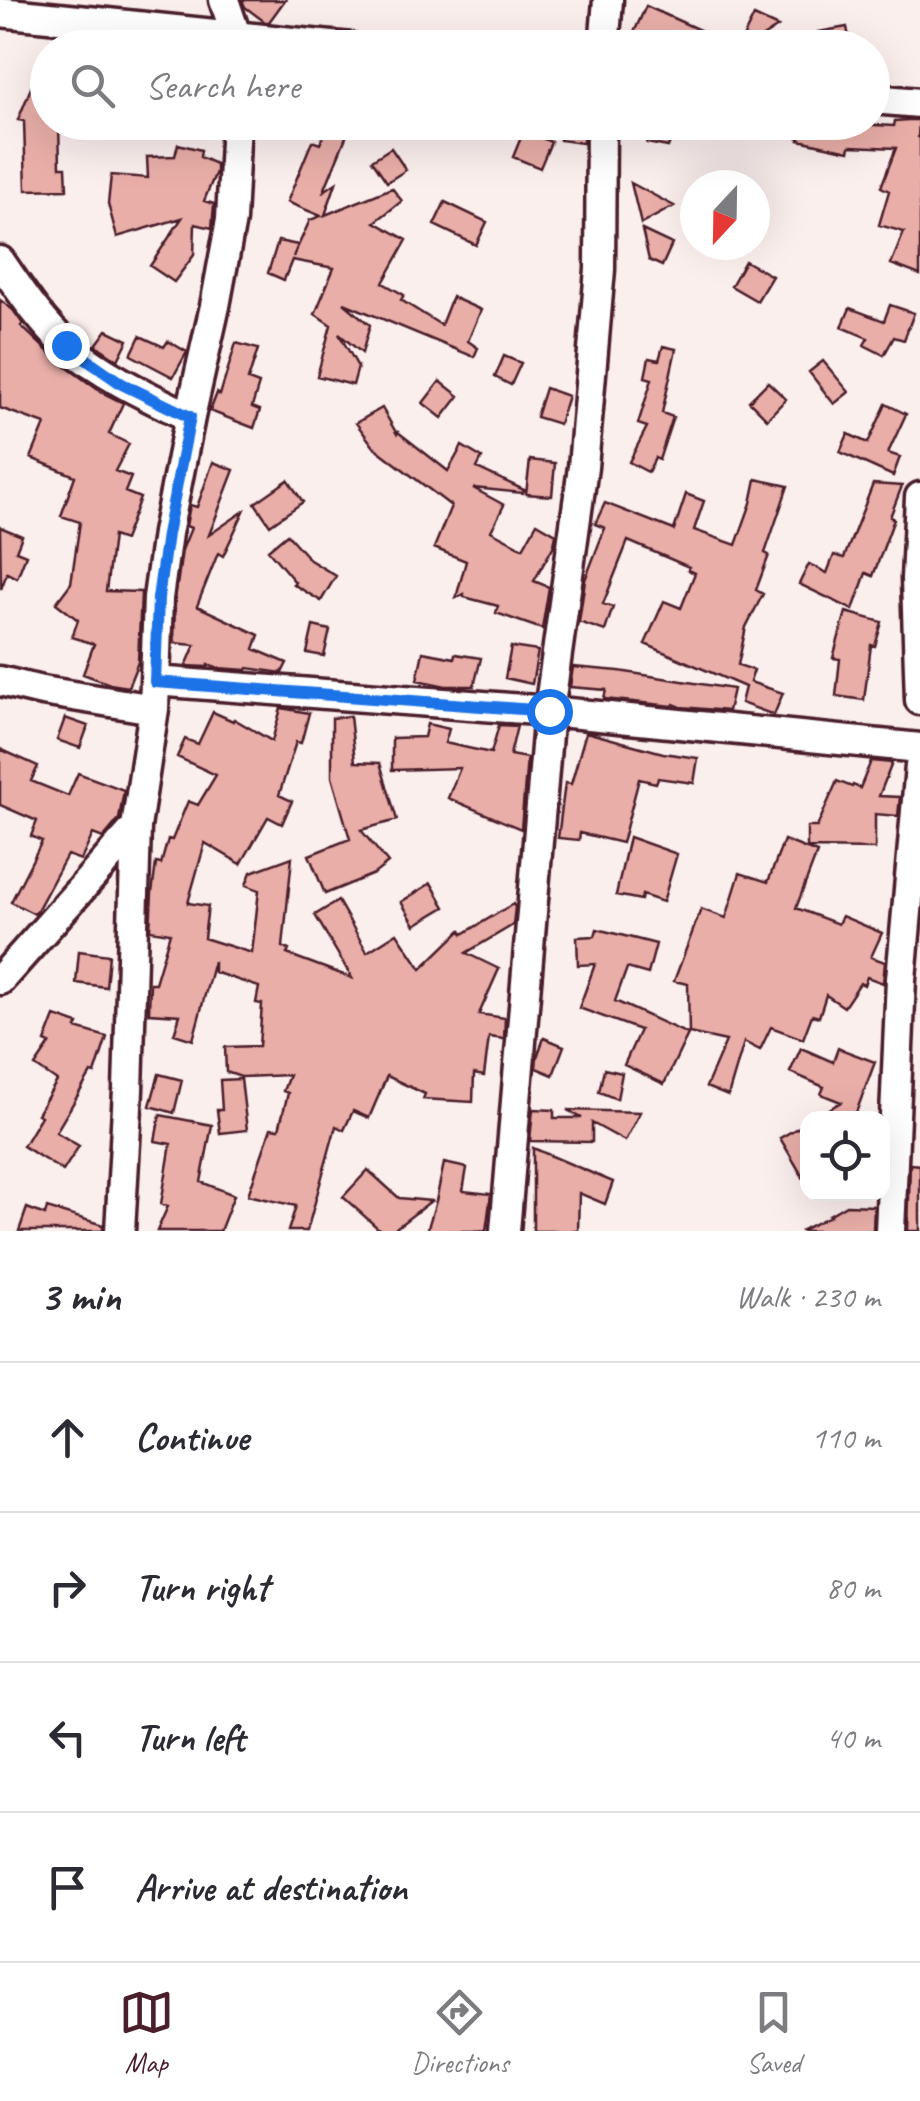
<!DOCTYPE html>
<html lang="en">
<head>
<meta charset="utf-8">
<style>
  body { margin:0; font-family:Caveat,sans-serif; background:#f7f7f7; color:#2b2b33 }
  .controls { position:absolute; right:30px; bottom:30px; display:grid; overflow:hidden; border-radius:20px; box-shadow:0 10px 40px #0002 }
  .controls button { width:90px; height:90px; display:grid; place-items:center; padding:0; border:0; border-bottom:2px solid #e1e1e2; background:#fff; color:#2b2b33; font:50px sans-serif }
  .compass { position:absolute; left:680px; top:170px; width:90px; height:90px; border-radius:50%; background:#fff; box-shadow:0 10px 40px #0002; rotate:202deg }
  .stop { position:absolute; width:30px; height:30px; margin:-22px; border:8px solid #1a73e8; border-radius:50%; background:#fff }
  .stop.end { background:#1a73e8; border-color:#fff; box-shadow:0 2px 10px #0008 }
  .list { margin:0; padding:0; list-style:none }
  h2 { display:flex; justify-content:space-between; align-items:center; height:130px; margin:0; padding:0 40px; font-size:42px }
  h2 small { font-size:32px; font-weight:400; color:#7c7c81 }
  .list li { display:grid; grid-template-columns:65px 1fr auto; gap:30px; align-items:center; box-sizing:border-box; height:150px; padding:0 40px; border-top:2px solid #e1e1e2 }
  .list b { display:block; font-size:38px; white-space:nowrap }
  .list em { font-size:32px; font-style:normal; color:#7c7c81 }
  .icon { flex:none; width:55px; height:55px; fill:none; stroke:currentColor; stroke-width:2; stroke-linecap:round; stroke-linejoin:round }
  .map { position:relative; flex:none; width:920px; height:1231px; overflow:hidden }
  .search { position:absolute; background:#fff; box-shadow:0 10px 40px #0002; left:30px; right:30px; top:30px; height:110px; display:flex; align-items:center; gap:25px; box-sizing:border-box; padding:0 35px; border-radius:55px; color:#7c7c81; font-size:38px }
  .sheet { height:730px; background:#fff }
  nav { display:flex; justify-content:space-around; align-items:center; box-sizing:border-box; height:140px; border-top:2px solid #e1e1e2; background:#fff; font-size:28px; color:#7c7c81 }
  nav a { display:grid; justify-items:center; gap:5px }
  nav .on { color:#4a1f2b }
  .map>svg:first-child { display:block }
</style>
</head>
<body>
<div class="map">
<svg width="920" height="1231" viewBox="0 0 920 1231">
  <rect width="100%" height="100%" fill="#fbefee"/>
  <filter id="ink" filterUnits="userSpaceOnUse"><feTurbulence type="fractalNoise" baseFrequency=".01" numOctaves="2"/><feDisplacementMap in="SourceGraphic" scale="20" xChannelSelector="R" yChannelSelector="G"/><feConvolveMatrix kernelMatrix="1 2 1 2 8 2 1 2 1" color-interpolation-filters="sRGB"/></filter>
  <g filter="url(#ink)">
    <!-- building -->
    <path fill="#e9aea8" stroke="#4a1f2b" stroke-width="2.5" d="M242,0h43l-16,22h-4l-20,-15z
      M646,6l58,26 -7,16h-70z
      M754,16l24,11 -32,21h-8z
      M847,27l4,21h-30l-3,-16z
      M47,48l1,74h11l1,45h6l1,22 -41,1 -2,-69 -6,-1z
      M908,120h11l-1,17 2,1v137l-29,-11 13,-32 -25,-7 10,-34 -8,-4 15,-39 -46,-2 -1,5 -50,-11 1,-2 -37,-11 1,-5h91v2l39,2 1,-5z
      M329,122h23l-28,69 12,-8 -11,32 67,-27 10,13 -27,21 32,18 -24,43 21,12 -3,5 40,25 11,-28 29,13 -13,31 10,7 -4,9 -130,-54 26,22 -8,28 -23,-19 19,33 -5,18 -36,-9 14,-51 -16,-11 19,-46 -42,-8 -8,20 -16,-7 10,-32 20,4 -5,12 17,-37 11,-4 -34,-14 25,-61 8,3z
      M562,122h22l-1,21 -23,-3z
      M654,122h23l-9,25 -21,-4z
      M524,130l27,12 -11,26 -27,-11z
      M178,144l23,6 -1,7 16,7v8l-12,29 10,3 -2,24 -17,-4 -1,31 -20,27 -24,-16 32,-48 -65,19 -9,-33 3,-29 37,3 -1,-21 28,-1z
      M391,148l15,22 -19,12 -15,-22z
      M631,183l43,23 -33,18z
      M445,202l42,20 -11,23 -42,-20z
      M642,230l30,14 -10,22 -13,-6z
      M745,261l27,15 -15,25 -26,-15z
      M0,300l13,10 10,14 -2,2 36,34 44,32 22,11 -14,31 20,10 -14,27 16,6 -6,15 15,6 -16,42 -11,-4 -7,55 35,1 -3,70 -10,25 -18,-3 -27,-10 11,-30 -22,-7 6,-17 -22,-17 15,-20 9,-61 -19,-6 14,-40 -44,-18 14,-34 -45,-16z
      M890,305l24,8 -10,27 -10,-3 -10,18 -20,-10 4,-7 -26,-11 8,-19 34,13z
      M107,330l21,10 -10,20 -22,-15z
      M140,336l24,11 4,-6 19,11 -14,25 -42,-22z
      M236,343l22,6 -10,31 11,4 -7,23 8,3 -6,18 -44,-17 7,-18 3,2z
      M663,346l13,3 -14,64 11,4 -14,43 -4,-2 -7,14 -19,-10 18,-35 -9,-3 14,-45 -7,-2 4,-19 10,2z
      M504,356l17,7 -10,22 -16,-8z
      M823,361l26,31 -15,12 -25,-32z
      M440,381l19,15 -17,22 -19,-15z
      M768,382l18,17 -19,20 -18,-18z
      M545,388l23,8 -9,28 -23,-7z
      M886,404l20,10 -18,39 12,4 -7,19 -53,-24 8,-18 20,9z
      M382,408l15,26 1,-2 50,39 14,-25 20,12 -5,10 47,22 -1,3 -50,-5 31,17 -13,26 32,17 14,-25 19,11 -2,11 -20,36 15,6 -7,42 -46,-16 2,-7 -34,-9v-3l-8,4 10,-37 -32,-13 17,-42 -77,-59 -18,-24z
      M530,460l25,3 -3,33 -26,-2z
      M213,462l21,8 -25,65 35,-24 -21,45 -5,-3 -21,53 62,29 -5,14 33,14 -5,10 -34,-5 -1,2 -30,-2 -9,-3v2l-22,-1 9,-21 -21,-2 1,-43 7,-50 9,-22 -5,-2 4,-21 7,2z
      M756,479l32,7 -23,67 4,2 -13,35 7,4 -17,33 -8,38 16,5 -4,12 33,11 -9,22 -33,-12 4,-16 -100,-43 19,-43 17,7 14,-35 -7,-3 1,-3 -61,-26 -25,63 10,3 -8,24 -26,-9 6,-42 20,-52 -10,-4 10,-21 69,27 12,-36 18,7 -10,29 42,15 15,-42z
      M288,480l15,22 -33,23 -15,-22z
      M873,484l29,2 -12,31 4,2 -21,57 -7,-3 -13,37 -54,-26 10,-20 18,9 7,-18 10,3z
      M0,527l22,9 -6,15 10,4 -9,23 -10,-5 -6,16z
      M287,534l23,26 26,16 -15,25 -28,-17 2,-2 -27,-32z
      M846,612l36,10 -7,24 -4,-1 -7,55 -28,-4 4,-37 -7,-1z
      M313,626l17,4 -6,26 -17,-3z
      M511,647l27,4 -6,33 -27,-6z
      M423,652l31,6 1,-4 26,4 -7,28h-28l-29,-6z
      M573,667l46,4 114,18 -5,22 -47,-4 -7,-3 -1,2 -69,-7 2,-9 -36,-3z
      M281,708l28,5 -8,30 -5,-1 -17,53 13,6 -10,23 -14,-7 -27,47 -36,-21 -17,60 20,3 -4,32 48,15 7,-63 -13,-5 5,-13 41,-15 -9,90 6,3 -2,4 65,24 -37,-63 23,-14 29,51 30,-19 24,36 40,-39 2,4 50,-30 2,3 -2,18 -47,28 33,16 -20,45 26,4 -1,21 -15,-2 -5,39 -10,-2 -1,28 -50,-3 2,-5 -38,-18 -18,42 -16,-7 -9,19 -8,-4 -29,105h-19l8,-25 -48,-11 23,-67 8,1 9,-36 -5,-2 6,-16 -48,2 -15,-5 -1,-25 34,-1 3,-42 -6,-1 3,-16 -45,-15v-11l-21,79 -19,-6 6,-19 -31,-2 1,-30h5l15,-50 -20,-3 2,-37 4,-30 5,1 7,-25 4,1 16,-39 10,4 18,-30 -39,-18 8,-18 13,5 15,-32 20,9 1,-2 38,22z
      M350,716l5,46 25,1 17,57 -36,10 27,33 -14,11 -49,20 -16,-39 41,-16 -18,-62v-59z
      M65,718l23,8 -8,22 -23,-8z
      M427,724l22,5 -4,14 46,10 8,-28 18,1 -7,29 17,3 -6,71 -73,-31 12,-30 -68,2v-32l32,-1z
      M586,732l77,21 35,5 -4,25 -36,-5 -2,5 -17,-4 -17,64 -42,-10 -1,7 -21,-2 7,-55 6,1z
      M0,749l38,17 -7,15 37,15 10,-23 46,17 -5,29 -16,19 -10,-4 -12,26 -14,-5 -32,59 -24,-12 31,-61 -11,-5 6,-15 -37,-16z
      M871,761l21,2 -13,33 21,1 -2,19 -23,-2v35l-68,-1v-21h10l20,-46 15,6 1,-2 7,3z
      M629,837l48,17 -14,48 -21,-7 -1,5 -25,-5z
      M784,840l33,13 -21,55 42,16 4,-8 40,17 -11,24 14,5 -2,21 -16,-6 -3,8 -4,-2 -16,24 -18,-12 -7,22 -7,-2 -9,24 -32,-12 -11,23 -16,-8 -16,54 -22,-9 20,-46 -37,-8 -1,-49 -14,-3 27,-72 25,9 14,-45 28,9z
      M431,883l14,24 -30,18 -14,-23z
      M597,929l59,15 -8,30 -21,-6 -12,33 73,33 -24,50 -40,-19 16,-35 -61,-22 16,-44 -17,1 -1,-28 18,-1z
      M79,951l30,4 -3,32 -30,-4z
      M55,1016l23,8 -2,4 31,9 -12,37 -4,-1 -35,59 23,14 -16,25 -40,-25 18,-30 -4,-2 20,-33 -22,-15 15,-22 -5,-2z
      M544,1038l20,8 -11,29 -17,-7 1,-11z
      M801,1048l32,14 5,-14 37,14 -21,56h-40l27,-16 -20,-8 3,-7 -34,-15z
      M604,1069l18,4 -5,26 -18,-7z
      M159,1074l23,6 -8,33 -24,-7z
      M241,1079l6,51 -27,3 -3,-23h5l-2,-30z
      M533,1109l21,1v8h28l-15,-8 73,2 -15,29 -33,-18v19l-62,-1z
      M160,1115l52,10 -11,57 33,13 -14,36h-63l11,-25 -7,-2 10,-60 -16,-3z
      M808,1122v64l-28,-48z
      M533,1148l80,34 -8,22 -26,-11 -1,38h-45z
      M444,1163l23,5 -4,23 28,3 -5,37h-59l9,-30z
      M910,1164l10,1v66h-12z
      M368,1170l31,28 32,3 -39,30h-11l-38,-34z
      M846,1205l28,1 -1,25h-73l30,-15 -1,-1z
      M27,1208l18,7 2,-7 56,17v6h-84z"/>
    <g fill="none" stroke-linecap="round" stroke-linejoin="round">
      <!-- minor casing -->
      <g stroke="#4a1f2b" stroke-width="35">
        <path id="minor" d="M224,0l12,35v13
          M0,12l351,36
          M604,48l4,-48
          M872,99l48,4
          M0,261c20,29 41,62 68,85 37,31 79,50 122,71
          M920,497l-4,82 4,121
          M0,681l42,10 112,18
          M155,681l394,30 371,37
          M0,980l136,-153
          M120,1231l8,-141 8,-263 18,-118 4,-111 9,-65 23,-116 25,-111 16,-86 5,-98
          M505,1231l44,-520 34,-244 17,-198 1,-147
          M890,1231l11,-252 19,-213"/>
      </g>
      <!-- minor -->
      <use href="#minor" stroke="#fff" stroke-width="28"/>
    </g>
  </g>
  <g fill="none" stroke-linecap="round" stroke-linejoin="round" filter="url(#ink)">
    <!-- route -->
    <path stroke="#1a73e8" stroke-width="12" d="M66,345l56,39 68,33 -23,117 -9,64 -3,84 394,29"/>
  </g>
</svg>
<div class="controls">
<button><svg class="icon" aria-label="locate" viewBox="0 0 24 24"><circle cx="12" cy="12" r="6"/><path d="M12 2v4M12 18v4M2 12h4M18 12h4"/></svg></button>
</div>
<svg class="compass" viewBox="-18 -18 36 36"><path d="M0-13l5 13h-10z" fill="#e53935"/><path d="M0 13l5-13h-10z" fill="#7c7c81"/></svg>
<div class="stop" style="left:549px;top:711px"></div>
<div class="stop end" style="left:66px;top:345px"></div>
<div class="search"><svg class="icon" aria-label="search" viewBox="0 0 24 24"><circle cx="10" cy="10" r="6"/><path d="M15 15l6 6"/></svg>Search here</div>
</div>
<section class="sheet">
<h2>3 min<small>Walk · 230 m</small></h2>
<ul class="list">
<li><svg class="icon" aria-label="ahead" viewBox="0 0 24 24"><path d="M12 20V5M6 11l6-6 6 6"/></svg><div><b>Continue</b></div><em>110 m</em></li>
<li><svg class="icon" aria-label="right" viewBox="0 0 24 24"><path d="M7 20v-9h11M14 6l5 5-5 5"/></svg><div><b>Turn right</b></div><em>80 m</em></li>
<li><svg class="icon" aria-label="left" viewBox="0 0 24 24"><path d="M17 20v-9H6M10 6l-5 5 5 5"/></svg><div><b>Turn left</b></div><em>40 m</em></li>
<li><svg class="icon" aria-label="arrive" viewBox="0 0 24 24"><path d="M6 21V4h12l-3 4 3 4H6"/></svg><div><b>Arrive at destination</b></div></li>
</ul>
</section>
<nav>
<a class="on"><svg class="icon" aria-label="map" viewBox="0 0 24 24"><path d="M3 6l6-2 6 2 6-2v14l-6 2-6-2-6 2zM9 4v14M15 6v14"/></svg>Map</a>
<a><svg class="icon" aria-label="directions" viewBox="0 0 24 24"><path d="M12 3l9 9-9 9-9-9zM9 14v-3h6M13 9l2 2-2 2"/></svg>Directions</a>
<a><svg class="icon" aria-label="saved" viewBox="0 0 24 24"><path d="M7 4h10v16l-5-4-5 4z"/></svg>Saved</a>
</nav>
</body>
</html>
